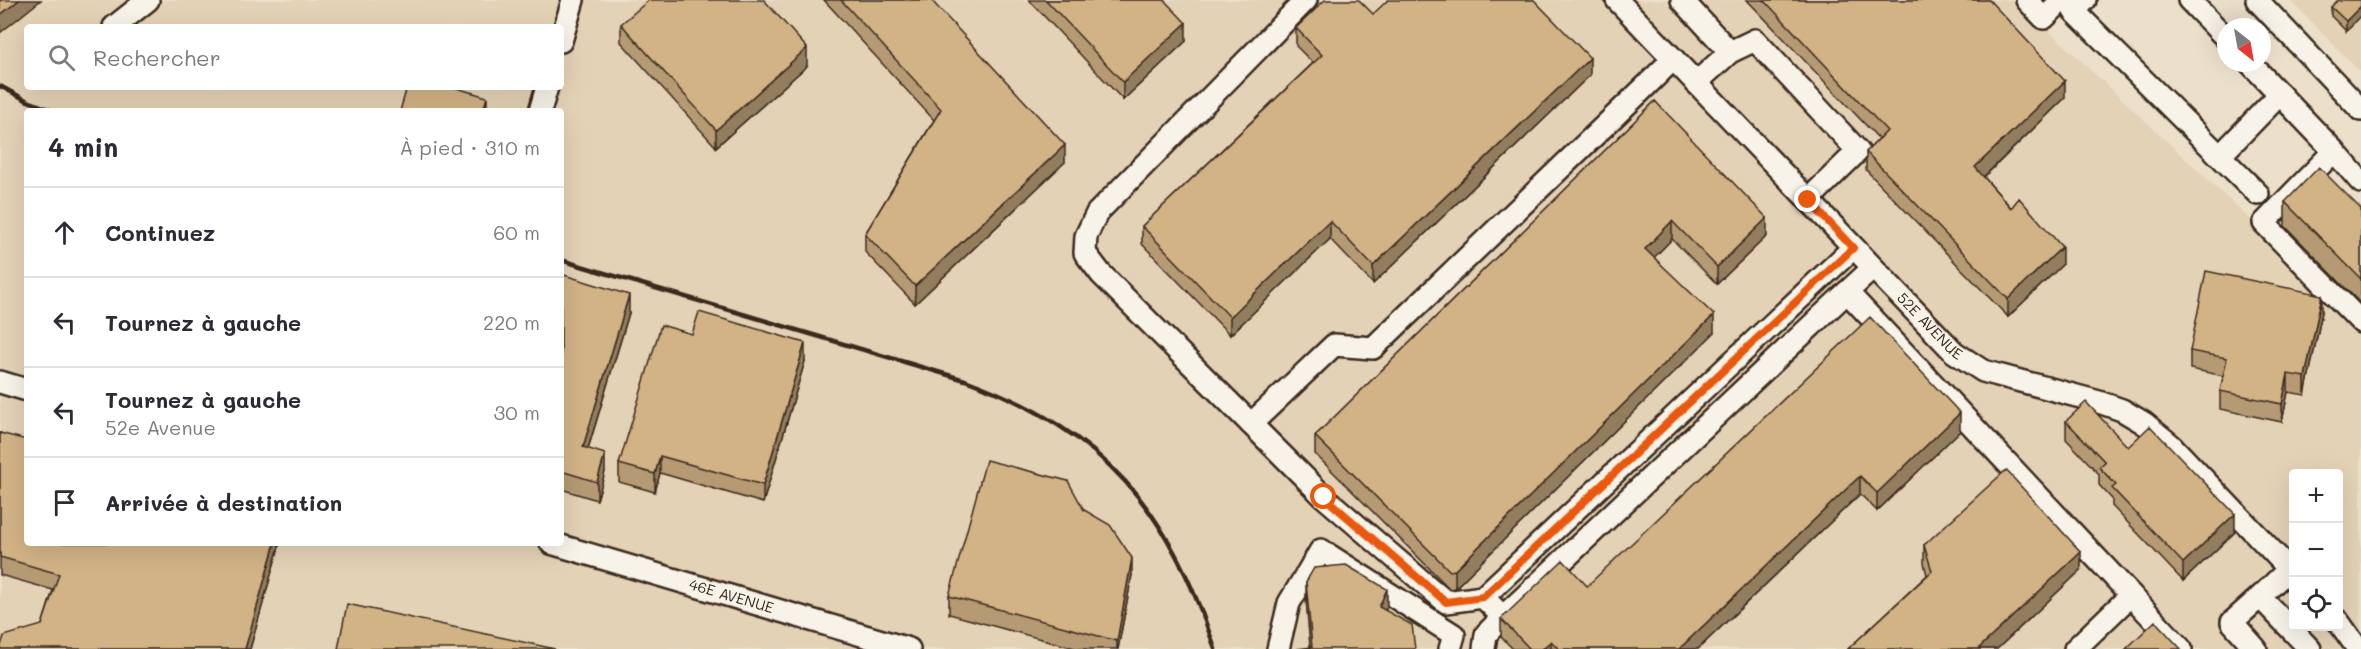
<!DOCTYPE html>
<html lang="fr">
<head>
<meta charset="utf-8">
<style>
  body { margin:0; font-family:Mali,sans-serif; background:#f7f7f7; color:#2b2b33 }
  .controls { position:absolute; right:18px; bottom:18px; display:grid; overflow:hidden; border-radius:6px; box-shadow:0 6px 24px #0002 }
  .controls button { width:54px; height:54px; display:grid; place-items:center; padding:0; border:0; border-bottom:2px solid #e1e1e2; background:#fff; color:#2b2b33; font:30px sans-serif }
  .compass { position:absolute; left:2217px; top:18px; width:54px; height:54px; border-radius:50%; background:#fff; box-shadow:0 6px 24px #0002; rotate:149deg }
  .stop { position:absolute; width:18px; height:18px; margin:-14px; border:4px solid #ea580c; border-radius:50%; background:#fff }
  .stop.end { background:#ea580c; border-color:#fff; box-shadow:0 2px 6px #0008 }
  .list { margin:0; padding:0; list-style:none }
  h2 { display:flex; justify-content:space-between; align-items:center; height:78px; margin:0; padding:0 24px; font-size:26px }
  h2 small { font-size:20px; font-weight:400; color:#7c7c81 }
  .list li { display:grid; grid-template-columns:39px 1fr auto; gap:18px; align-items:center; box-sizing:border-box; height:90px; padding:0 24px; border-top:2px solid #e1e1e2 }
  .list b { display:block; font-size:22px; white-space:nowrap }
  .list p { margin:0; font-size:20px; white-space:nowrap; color:#7c7c81 }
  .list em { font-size:20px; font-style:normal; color:#7c7c81 }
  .icon { flex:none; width:33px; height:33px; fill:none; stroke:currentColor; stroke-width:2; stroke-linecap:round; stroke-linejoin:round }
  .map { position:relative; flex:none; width:2361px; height:649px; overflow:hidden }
  .search { position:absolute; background:#fff; box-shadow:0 6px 24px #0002; left:24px; top:24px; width:540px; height:66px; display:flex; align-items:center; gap:15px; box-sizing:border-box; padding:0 21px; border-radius:6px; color:#7c7c81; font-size:22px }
  .panel { position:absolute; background:#fff; box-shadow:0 6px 24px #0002; left:24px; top:108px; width:540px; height:438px; border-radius:6px }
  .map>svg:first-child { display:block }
</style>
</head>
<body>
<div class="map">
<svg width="2361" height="649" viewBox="0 0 2361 649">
  <rect width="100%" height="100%" fill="#ece0cb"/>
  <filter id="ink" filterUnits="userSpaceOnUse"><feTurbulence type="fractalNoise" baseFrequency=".0167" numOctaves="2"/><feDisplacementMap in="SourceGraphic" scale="12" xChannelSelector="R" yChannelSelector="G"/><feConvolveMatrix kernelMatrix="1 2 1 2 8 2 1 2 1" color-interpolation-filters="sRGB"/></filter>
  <g filter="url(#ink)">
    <!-- built -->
    <path fill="#e4d2b6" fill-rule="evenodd" d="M0,0h2075l-29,28 315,295v326h-2361zM27,27h534v60h-534zM27,111h534v432h-534zM2294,474h44v152h-44z
      M2290,0h71v73z"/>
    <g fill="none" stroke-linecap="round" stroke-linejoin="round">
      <!-- minor casing -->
      <g stroke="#3b2a1e" stroke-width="26">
        <g id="minor">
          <path d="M1306,0l-209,213 -11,23 -1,17 16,21 223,223 122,105 37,-5"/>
          <path id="s1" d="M1617,0l337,352 29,19 116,31 23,8 22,13 27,22 123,129"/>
          <path d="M1682,0l48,52"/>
          <path d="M2027,0l17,18 18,-18"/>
          <path d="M2085,0l-11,11 184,183"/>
          <path d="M2189,0l37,38"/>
          <path d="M2257,0l104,110"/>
          <path d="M114,27l34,-27"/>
          <path d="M561,41l12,-41"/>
          <path d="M2250,63l84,88"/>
          <path d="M1696,83l34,-31 25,-12 103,111 -50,49"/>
          <path d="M540,111l7,-24"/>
          <path d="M2220,156l60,-62"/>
          <path d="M2361,182l-27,-31 -70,72 97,99"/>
          <path d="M1873,268l-26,24 284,303 -56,54"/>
          <path d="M1847,292l-344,325 -20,-20 370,-349"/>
          <path d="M0,382l27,8"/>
          <path d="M1251,424l83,-79 39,3 273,-262 27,-27"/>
          <path id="s2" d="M551,543l358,106"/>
          <path d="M2289,569l-29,28 50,52"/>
          <path d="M2131,595l50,54"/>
          <path d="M2338,621l20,28"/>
          <path d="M1278,649l11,-46 32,-53 133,85 -4,14"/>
          <path d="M1484,649l2,-15 17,-17"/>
          <path d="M2256,649l-24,-27 28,-25"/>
        </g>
      </g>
      <!-- minor -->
      <use href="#minor" stroke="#f7f3e8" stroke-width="21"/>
      <!-- rail -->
      <path stroke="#3b2a1e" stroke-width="4.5" d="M0,86l28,15 26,10
        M561,260l404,120c141,52 203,129 250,269"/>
    </g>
    <!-- wall -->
    <path fill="#b59a73" stroke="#3b2a1e" stroke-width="1.5" d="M824,0h107l134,162 -150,142 -50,-52v-18l69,-114z
      M1029,0h135l22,41 -63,59z
      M1747,0h242l76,98 -81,79 78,88 -54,52 -142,-147v-18l13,-13z
      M2361,0l-15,31 -15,-15v-9z
      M1373,14l217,61 -217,209 -43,-45 -100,96 -88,-91v-18l171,-163 -17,-17v-18z
      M621,24l186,42 -91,81 -95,-105z
      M1655,101l112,135 -50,48 -45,-45 -18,18 60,76 -259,255 -5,1 -135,-135v-18z
      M2285,202l76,7v95l-76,-78z
      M561,274l68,39 -41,136 17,23 -8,28 -36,-11z
      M2322,312l-17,83 -17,-3 -6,30 -62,-13v-18l4,-15 -34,-7v-18z
      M692,334l113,27 -42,142 -103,-30 -5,19 -36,-10v-18z
      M2066,421l62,26 107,85 -52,49 -71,-75v-7l-13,-14v-11l-33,-35z
      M1960,431l-83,80 -17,-17 -162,155h-185l-12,-12v-18l86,-33z
      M0,433l280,110 -30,106h-250l42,-24 11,-35 -53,-15z
      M1084,510l48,65 -14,74h-40l-129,-35v-18z
      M1924,545l157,25 -84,79h-149l79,-74 -3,-12z
      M1306,582l81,25 -2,3 -75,37 -4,-47z"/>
    <!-- shaded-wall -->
    <path fill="#937d5e" stroke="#3b2a1e" stroke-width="1.5" d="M19,0h22l-41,33v-18z
      M2361,6v9l-15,16v-10z
      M1186,23v18l-63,59v-18z
      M807,48v18l-91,81v-17z
      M1590,58v17l-217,209v-18z
      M2065,81v17l-90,87v-18z
      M487,97v14h-4z
      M1065,145v17l-150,142v-18z
      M1767,218v18l-50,48v-17z
      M1330,221v18l-100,96v-18z
      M1672,221v18l-27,28v-18z
      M2062,247v18l-54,52v-18z
      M629,295v18l-46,152v-18z
      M2322,295v17l-17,83v-18z
      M1714,315v18l-259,255v-18z
      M805,343v18l-42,142v-18z
      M2288,374v18l-6,30v-18z
      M1960,413v18l-83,80v-18z
      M605,454v18l-8,28v-18z
      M660,456v17l-5,19v-18z
      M1860,476v18l-162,155h-19z
      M2235,514v18l-52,49v-18z
      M275,543h5l-30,106h-5z
      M2081,552v18l-84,79h-19z
      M1132,558v17l-14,74h-1v-8z
      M1387,589v18l-8,18v-18z
      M1551,641v8h-9z"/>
    <!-- building -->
    <path fill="#d2b386" stroke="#3b2a1e" stroke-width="1.5" d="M0,0h19l-19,15z
      M649,0h115l43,48 -91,82 -95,-106z
      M841,0h90l134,145 -150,141 -50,-52 76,-125z
      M1046,0h118l22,23 -63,59z
      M1325,0h34l14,14 15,-14h146l56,58 -217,208 -43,-45 -100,96 -88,-91 180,-171 -26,-27z
      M1764,0h225l76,81 -90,86 36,41 8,-10 43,49 -54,52 -142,-147 21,-21z
      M2338,0h23v6l-15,15 -15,-14z
      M407,87h46l34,10 -4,14h-83z
      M1655,101l112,117 -50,49 -45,-46 -27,28 69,66 -259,255 -5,1 -135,-135z
      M2319,167l42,42v70l-76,-77z
      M2206,271l116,24 -17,82 -17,-3 -6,30 -62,-13 7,-33 -37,-7z
      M561,274l68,21 -46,152 22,7 -8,28 -36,-11z
      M699,312l106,31 -42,142 -103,-29 -5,18 -36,-10 42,-139 31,9z
      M1870,317l90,96 -83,80 -17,-17 -181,173h-120l-8,-8 -9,8h-12l-29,-30 62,-59 24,26z
      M2086,402l42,45 22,-21 85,88 -52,49 -71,-75 4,-3 -17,-18 6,-5 -39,-41z
      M0,433l27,7v103h248l-30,106h-245l4,-13 38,-11 17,-51 -59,-17z
      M986,460l82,21 16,29 26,15 22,33 -15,83 -168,-45z
      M2006,470l75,82 -103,97h-130l84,-78 -8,-26z
      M1346,565l41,24 -8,18 33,18 3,24h-118l15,-2 -6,-65 8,-14z
      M347,604l208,45h-217z
      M2155,621l26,28h-55z"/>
  </g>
  <g fill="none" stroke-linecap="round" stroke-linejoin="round" filter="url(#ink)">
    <!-- route -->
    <path stroke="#ea580c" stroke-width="8" d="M1324,497l122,105 37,-5 370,-349 -45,-48"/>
  </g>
  <g text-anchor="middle" stroke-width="5" stroke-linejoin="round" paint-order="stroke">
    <!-- street labels -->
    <g font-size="15" fill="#3b2a1e" stroke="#f7f3e8">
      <text dy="5" stroke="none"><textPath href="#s1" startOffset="452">52E AVENUE</textPath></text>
      <text dy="5" stroke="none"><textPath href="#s2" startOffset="188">46E AVENUE</textPath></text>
    </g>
  </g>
</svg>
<div class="controls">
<button>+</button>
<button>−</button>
<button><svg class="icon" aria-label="locate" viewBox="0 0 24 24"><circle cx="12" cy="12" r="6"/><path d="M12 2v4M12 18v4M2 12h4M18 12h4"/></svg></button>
</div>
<svg class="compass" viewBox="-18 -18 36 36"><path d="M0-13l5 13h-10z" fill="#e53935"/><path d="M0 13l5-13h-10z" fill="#7c7c81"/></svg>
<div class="stop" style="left:1324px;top:497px"></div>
<div class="stop end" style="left:1808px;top:200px"></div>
<div class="search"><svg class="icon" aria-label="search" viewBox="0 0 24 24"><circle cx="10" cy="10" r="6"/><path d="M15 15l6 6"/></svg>Rechercher</div>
<section class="panel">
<h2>4 min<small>À pied · 310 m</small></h2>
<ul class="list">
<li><svg class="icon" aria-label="ahead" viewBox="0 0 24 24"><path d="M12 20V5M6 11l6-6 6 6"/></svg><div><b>Continuez</b></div><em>60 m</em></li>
<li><svg class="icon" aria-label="left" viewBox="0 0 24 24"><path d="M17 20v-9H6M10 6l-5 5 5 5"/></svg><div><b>Tournez à gauche</b></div><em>220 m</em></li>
<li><svg class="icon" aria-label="left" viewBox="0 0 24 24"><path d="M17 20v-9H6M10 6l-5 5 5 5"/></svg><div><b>Tournez à gauche</b><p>52e Avenue</p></div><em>30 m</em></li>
<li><svg class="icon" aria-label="arrive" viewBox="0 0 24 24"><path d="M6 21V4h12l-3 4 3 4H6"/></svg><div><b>Arrivée à destination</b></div></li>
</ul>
</section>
</div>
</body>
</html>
